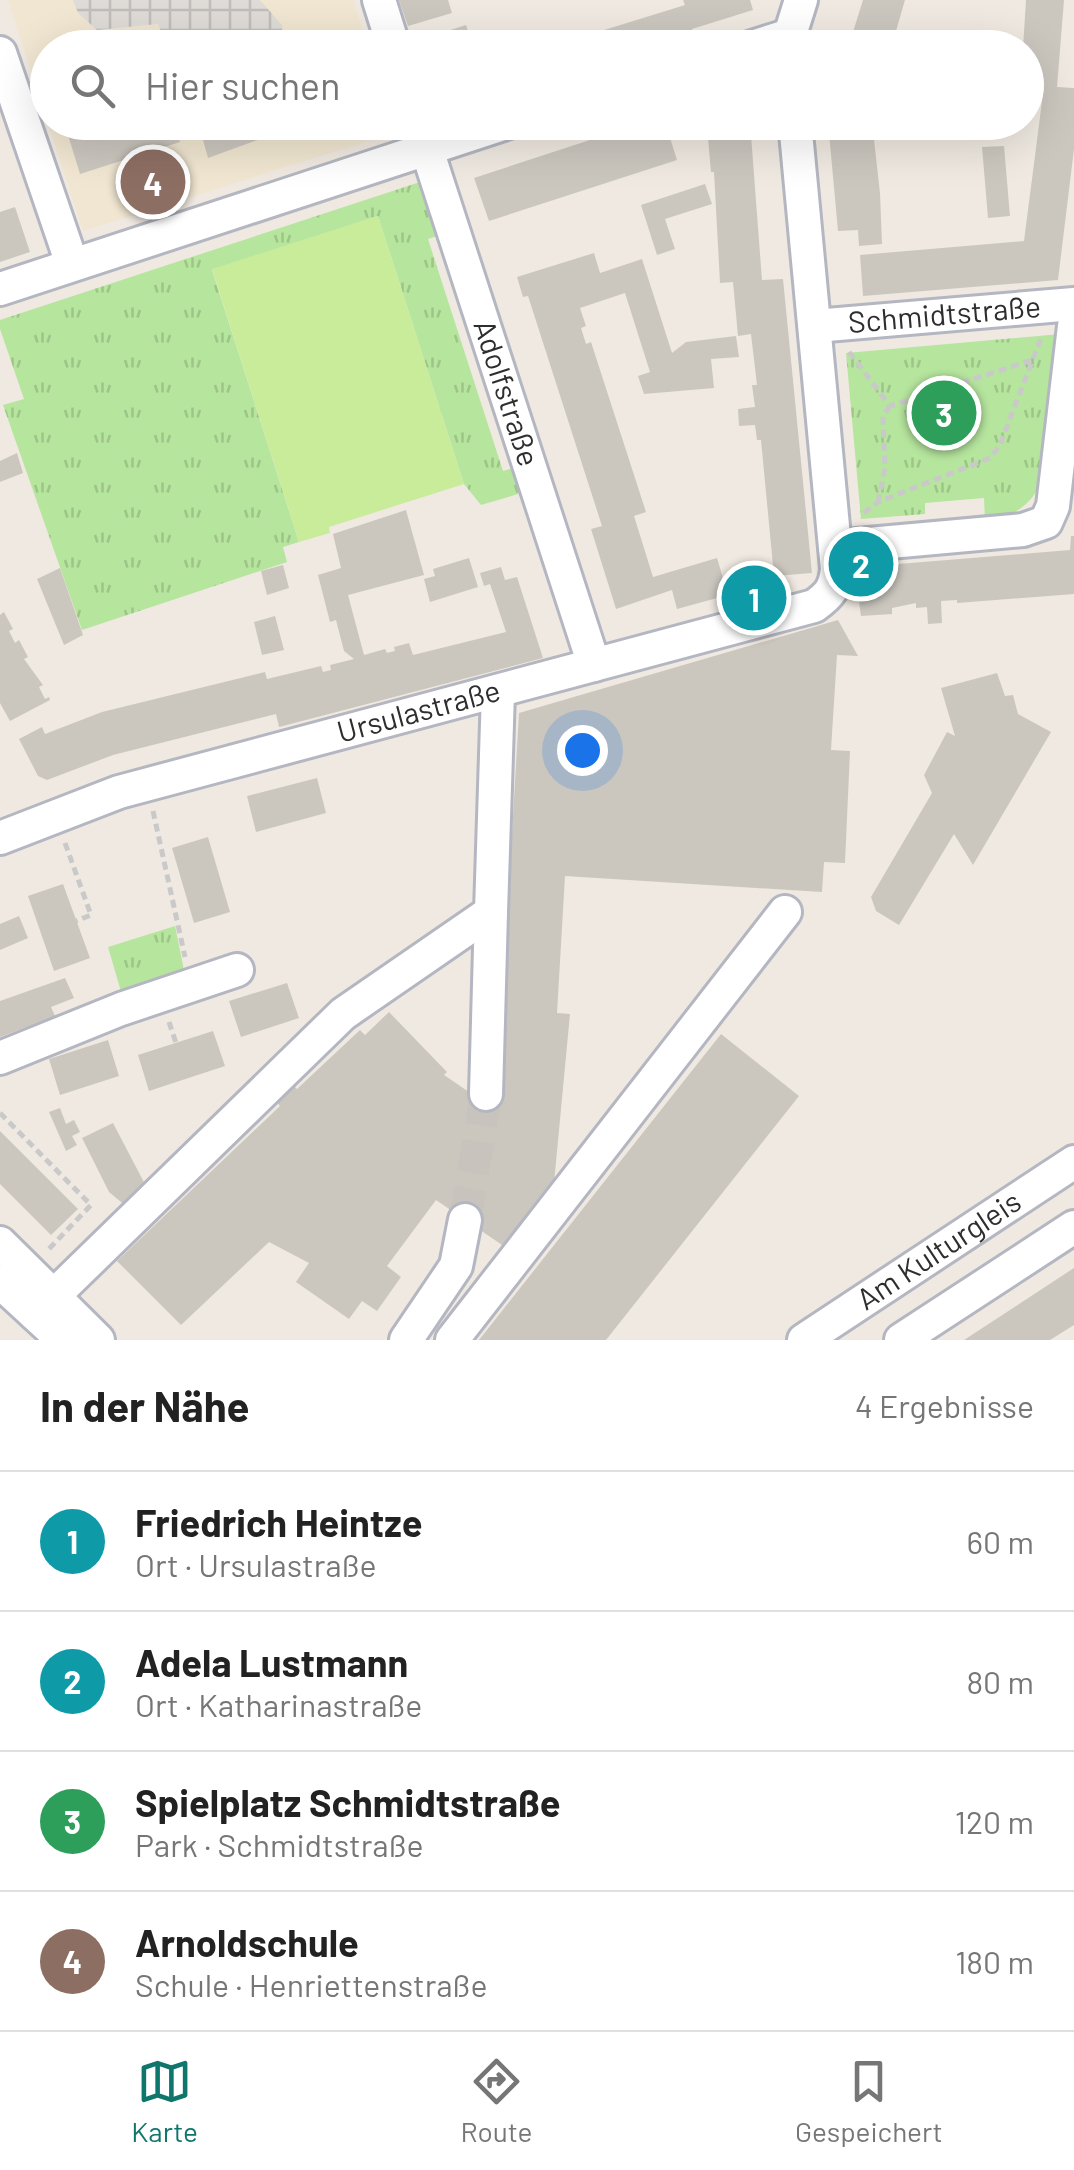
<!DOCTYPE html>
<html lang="de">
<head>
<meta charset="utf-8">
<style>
  body { margin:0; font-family:Barlow,sans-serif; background:#f6f6f6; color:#222 }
  .you { position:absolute; left:582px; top:750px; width:35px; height:35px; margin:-25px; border:8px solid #fff; border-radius:50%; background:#1a73e8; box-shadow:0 0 0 15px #1a73e833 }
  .badge { display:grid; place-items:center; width:65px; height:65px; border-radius:50%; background:#0f766e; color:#fff; font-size:32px; font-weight:700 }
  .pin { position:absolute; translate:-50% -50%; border:5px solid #fff; box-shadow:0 2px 10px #0006 }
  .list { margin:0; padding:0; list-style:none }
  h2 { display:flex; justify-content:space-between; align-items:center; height:130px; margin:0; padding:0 40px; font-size:42px }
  h2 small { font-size:32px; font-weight:400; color:#767676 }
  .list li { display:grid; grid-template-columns:65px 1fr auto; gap:30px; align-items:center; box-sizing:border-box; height:140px; padding:0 40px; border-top:2px solid #e0e0e0 }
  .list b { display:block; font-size:38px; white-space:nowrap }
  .list p { margin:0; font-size:32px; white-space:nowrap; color:#767676 }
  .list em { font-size:32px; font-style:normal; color:#767676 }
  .icon { flex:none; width:55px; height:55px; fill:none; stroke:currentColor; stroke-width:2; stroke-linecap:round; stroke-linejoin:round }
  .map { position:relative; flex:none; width:1074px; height:1340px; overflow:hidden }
  .search { position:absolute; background:#fff; box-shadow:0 10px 40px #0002; left:30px; right:30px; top:30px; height:110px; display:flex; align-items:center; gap:25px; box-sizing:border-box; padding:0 35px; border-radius:55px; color:#767676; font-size:38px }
  .sheet { height:690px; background:#fff }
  nav { display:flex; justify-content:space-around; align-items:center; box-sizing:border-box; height:140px; border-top:2px solid #e0e0e0; background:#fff; font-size:28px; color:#767676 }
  nav a { display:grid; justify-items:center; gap:5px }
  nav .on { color:#0f766e }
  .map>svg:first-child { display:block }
</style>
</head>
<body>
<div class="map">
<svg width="1074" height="1340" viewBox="0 0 1074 1340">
  <defs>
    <pattern id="grass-tufts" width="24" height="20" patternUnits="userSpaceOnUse" patternTransform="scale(2.5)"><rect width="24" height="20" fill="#b6e59e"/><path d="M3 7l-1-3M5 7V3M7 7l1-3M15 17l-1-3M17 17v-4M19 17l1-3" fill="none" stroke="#9dc588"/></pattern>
    <pattern id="plaza-grid" width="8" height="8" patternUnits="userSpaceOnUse" patternTransform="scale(2.5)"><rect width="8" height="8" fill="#dfdcd8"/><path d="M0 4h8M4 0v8" fill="none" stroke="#c0bdba"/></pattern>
  </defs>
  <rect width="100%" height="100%" fill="#efe9e1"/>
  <!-- education -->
  <path fill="#f0e6d1" d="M8,0h345l15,47 -320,1 -1,73z
    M391,122l3,11 -311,98 -35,-108z"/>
  <!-- grass -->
  <path fill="url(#grass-tufts)" d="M423,181l17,54 -12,4 75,232 18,-5 3,15 -6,13 -37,11 -17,-21 -86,-268 -166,54 87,272 -16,5 4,15 -205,68 -79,-225 21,-6 -24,-70v-9z
    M1060,334c-4,30 -11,136 -23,156 -11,20 -31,28 -52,31l-1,-23 -59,5v11l-64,5 -15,-166z
    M175,926l10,49 -63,20 -14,-48z"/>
  <!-- pitch -->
  <path fill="#c9ec9a" d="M378,216l86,268 -135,43 1,6 -31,9 -87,-273z"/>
  <!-- plaza -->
  <path fill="url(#plaza-grid)" d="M73,0h187l22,25 1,22h-116l-9,-23 -61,6 -19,-17z"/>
  <!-- building -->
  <path fill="#cbc7bf" d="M399,0h49l4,13 -44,13z
    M683,0h67l3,10 -61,19 4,14 -15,5h-89l-4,-13 97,-30z
    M863,0h42l-14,48h-43z
    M1026,0h38l-7,87 17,1v61l-16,131 -195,16 -3,-41 164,-14 20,-155 -18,-1v-37h-3z
    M466,25l8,23h-59l-2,-6z
    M64,122h110l6,20 -100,32z
    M198,122h84l3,8 -77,28z
    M645,122h20l12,38 -188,61 -15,-43z
    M710,122h40l12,158 21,-1 29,294 -38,3 -13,-136h-4l-2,-15 -16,1 -1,-17 17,-2 -3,-22h5l-6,-51 -13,2 -5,-54 -13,1 -6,-111h-3l-3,-34z
    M828,122h44l8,71 2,51 -23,2 -1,-16 -20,1z
    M1004,146l6,70 -22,2 -6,-71z
    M705,184l7,20 -47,15 10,30 -18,6 -16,-50z
    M15,207l15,45 -30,10v-50z
    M594,253l6,20 42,-14 30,94 14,-11 50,-6 3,21 -28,2 3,29 -70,6 -6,-18 12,-4 -25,-79 -45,15 6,18 -5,2 5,16 5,-2 55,170 -12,4 19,61 64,-19 11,37 -51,14 -5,-19 -56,19 -25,-80 11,-3 -74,-230 -5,1 -6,-20z
    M17,453l6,20 -23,9v-21z
    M406,510l18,65 -76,20 16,60 21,-6 2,4 8,-2 -1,-4 15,-4 4,12 93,-23 -16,-48 -6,2 -4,-13 21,-6 4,13 12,-3 26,81 -264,69 -3,-13 -163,41 -66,25 -9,-4 -19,-37 23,-12 3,7 57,-22 163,-40 2,7 54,-13 2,6 8,-2 -1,-5 24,-6 -10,-8 -8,-31 -6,2 -12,-47 23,-7 -8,-34z
    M1071,536h3v58l-117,9v-3l-16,1 1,22 -14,1 -1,-17 -11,1v-5l-24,5v6l-31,2 -6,-43 6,-6 209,-17z
    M469,558l9,29 -48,15 -6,-23 11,-3 -2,-7z
    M283,565l6,23 -22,7 -6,-24z
    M60,568l23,67 -19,10 -27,-66z
    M4,612l9,17 -4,2 6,12 4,-3 9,17 -4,2 19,26 -4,2 6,12 4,-2 1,3 -40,21 -10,-18v-88z
    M275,616l9,34 -22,5 -8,-33z
    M838,620l20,36 -21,-1 -6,95 19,1 -5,112 -21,-1 -2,30 -257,-16 -8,137 13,1 -16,169 -46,66 -72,-49 -49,66 14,11 -24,34 -15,-10 -13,18 -53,-37 13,-19 -40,-21 -88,83 -64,-64 163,-155 -9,-10 17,-16 9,9 63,-59 5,5 24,-23 58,60 -3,3 25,17 24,2 7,-52 19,-329z
    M997,673l8,23 8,-1 5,19 33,18 -78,133 -19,-31 -55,91 -23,-14 -5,-14 61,-104 -8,-18 23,-43 8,4 -14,-48z
    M317,778l9,35 -70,19 -9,-36z
    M208,837l22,75 -36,11 -22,-75z
    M63,884l27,74 -36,13 -26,-75z
    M19,916l9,22 -28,12v-26z
    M65,978l9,20 -23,9 4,9 -55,21v-36z
    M287,983l12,35 -58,19 -12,-36z
    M213,1031l12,35 -76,25 -11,-36z
    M721,1034l78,62 -193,244h-127z
    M108,1040l11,36 -59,19 -11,-36z
    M60,1108l6,16 8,-4 6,12 -8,4 5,9 -11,6 -17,-39z
    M113,1123l34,65 -20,19 -18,-15 -27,-54z
    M0,1131l78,78 -27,26 -51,-51z
    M1074,1268v57l-24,15h-86z"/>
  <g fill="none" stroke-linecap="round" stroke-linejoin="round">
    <!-- minor-tunnel -->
    <path stroke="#c8c4bd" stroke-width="32" stroke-dasharray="32 16" stroke-linecap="butt" d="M465,1220l21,-126"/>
    <!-- minor casing -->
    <g stroke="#b4b7c1" stroke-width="38">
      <g id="minor">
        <path d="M379,0l15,48"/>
        <path d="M749,48l41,-13"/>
        <path d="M790,48v-13l11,-35"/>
        <path d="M0,53l72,211"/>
        <path id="s1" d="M418,122l176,543"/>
        <path d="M0,289l509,-167"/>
        <path id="s2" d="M815,326l259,-22"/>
        <path d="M835,547l188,-17 23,-8 7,-16 21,-180"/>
        <path id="s3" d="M0,838l119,-46 695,-186c16,-11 21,-18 23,-37l-42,-447"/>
        <path d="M0,1058l121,-49 116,-39"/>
        <path d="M486,1094l5,-182"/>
        <path d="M0,1243l98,97"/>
        <path d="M0,1282l63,58"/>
        <path d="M35,1314l308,-300 148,-102 7,-220"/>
        <path d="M406,1340l50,-74 9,-46"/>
        <path d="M452,1340l333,-428"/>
        <path id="s4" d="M804,1340l270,-178"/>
        <path d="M901,1340l173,-113"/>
      </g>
    </g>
    <!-- path -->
    <path stroke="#c9c9c9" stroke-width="5" stroke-dasharray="8 5" stroke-linecap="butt" d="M849,352l41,54 142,-46
      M878,502l7,-34 -2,-52 7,-10
      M864,513l14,-11 112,-44 10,-13 41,-107
      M153,811l32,146
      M65,843l26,72 -15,6
      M169,1022l7,21
      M0,1113l91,92 -44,46"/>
    <!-- minor -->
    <use href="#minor" stroke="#fff" stroke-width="32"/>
  </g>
  <g text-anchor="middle" stroke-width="8" stroke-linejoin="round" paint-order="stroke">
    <!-- street labels -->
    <g font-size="30" fill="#2e2e2e" stroke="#fff">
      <text dy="10" stroke="none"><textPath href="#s2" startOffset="130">Schmidtstraße</textPath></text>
      <text dy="10" stroke="none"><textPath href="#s1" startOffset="285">Adolfstraße</textPath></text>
      <text dy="10" stroke="none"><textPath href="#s3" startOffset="438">Ursulastraße</textPath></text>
      <text dy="10" stroke="none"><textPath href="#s4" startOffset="162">Am Kulturgleis</textPath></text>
    </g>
  </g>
</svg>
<div class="you"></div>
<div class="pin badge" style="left:754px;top:598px;background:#0f9aa8">1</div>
<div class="pin badge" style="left:861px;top:564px;background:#0f9aa8">2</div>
<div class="pin badge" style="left:944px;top:413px;background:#2e9e5b">3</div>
<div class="pin badge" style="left:153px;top:182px;background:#8d6e63">4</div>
<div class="search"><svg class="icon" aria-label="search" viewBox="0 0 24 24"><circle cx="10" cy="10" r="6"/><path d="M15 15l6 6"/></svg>Hier suchen</div>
</div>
<section class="sheet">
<h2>In der Nähe<small>4 Ergebnisse</small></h2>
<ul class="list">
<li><span class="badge" style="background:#0f9aa8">1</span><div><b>Friedrich Heintze</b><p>Ort · Ursulastraße</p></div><em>60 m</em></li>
<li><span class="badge" style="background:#0f9aa8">2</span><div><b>Adela Lustmann</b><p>Ort · Katharinastraße</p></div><em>80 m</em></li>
<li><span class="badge" style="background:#2e9e5b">3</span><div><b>Spielplatz Schmidtstraße</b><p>Park · Schmidtstraße</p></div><em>120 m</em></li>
<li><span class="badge" style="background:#8d6e63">4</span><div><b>Arnoldschule</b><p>Schule · Henriettenstraße</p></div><em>180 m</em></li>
</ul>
</section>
<nav>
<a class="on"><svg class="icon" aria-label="map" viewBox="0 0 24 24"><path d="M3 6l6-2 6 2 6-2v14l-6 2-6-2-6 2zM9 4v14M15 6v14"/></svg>Karte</a>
<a><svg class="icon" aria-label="directions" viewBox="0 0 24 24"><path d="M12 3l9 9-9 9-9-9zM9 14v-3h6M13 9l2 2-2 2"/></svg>Route</a>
<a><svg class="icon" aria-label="saved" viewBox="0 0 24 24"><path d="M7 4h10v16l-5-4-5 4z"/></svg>Gespeichert</a>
</nav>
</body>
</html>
